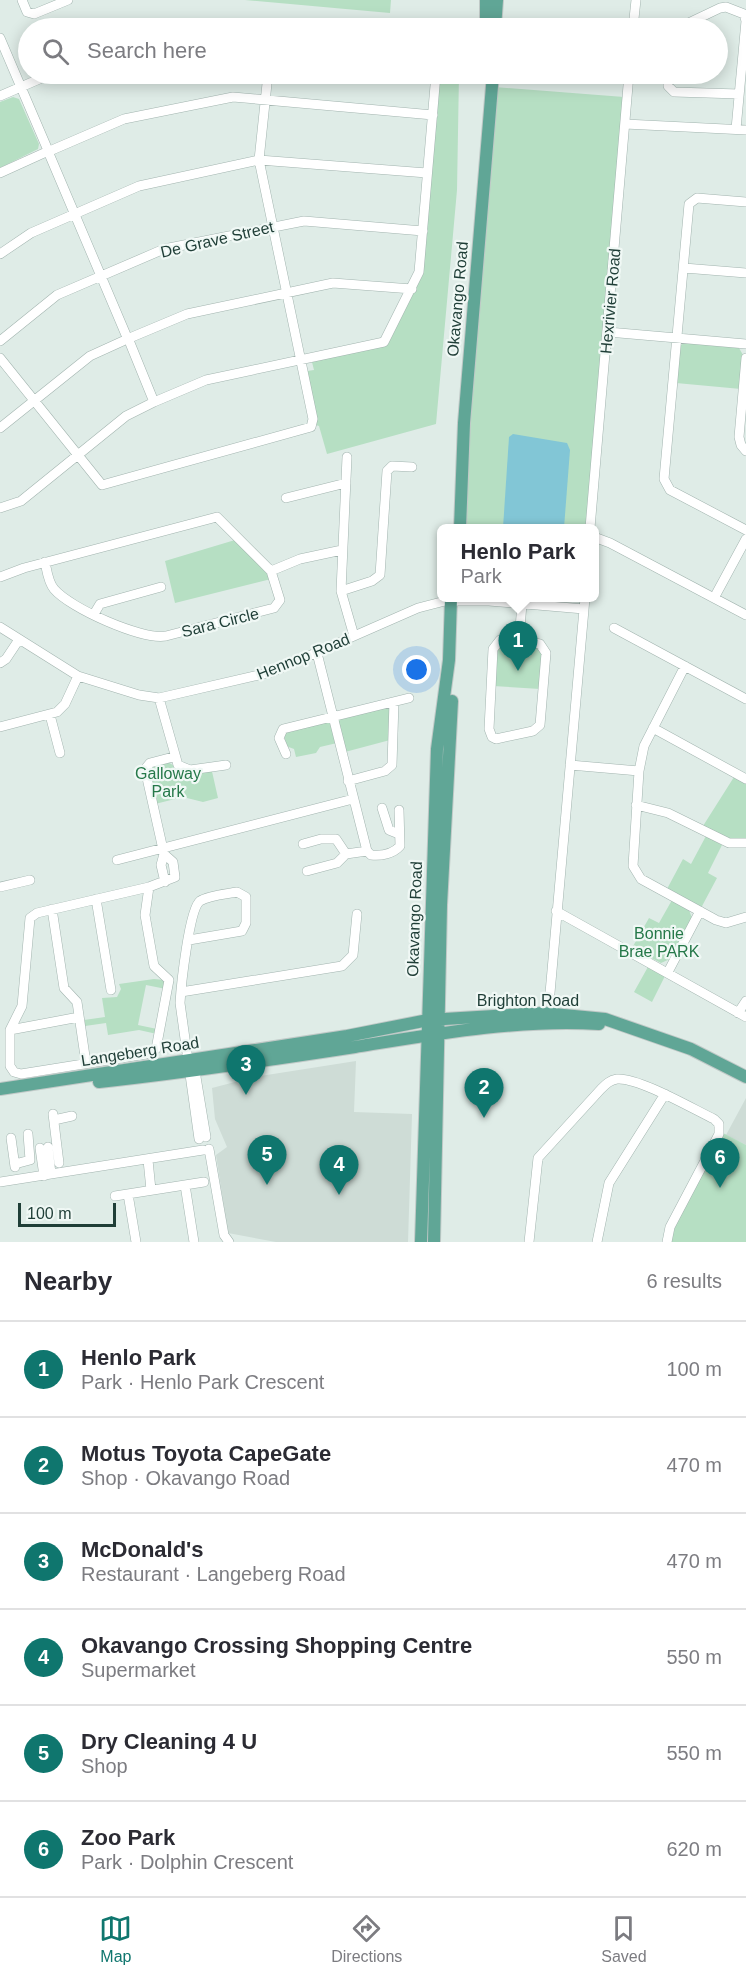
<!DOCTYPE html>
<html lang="en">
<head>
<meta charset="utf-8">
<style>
  body { margin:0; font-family:Helvetica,sans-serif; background:#f2f2f3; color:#2b2b33 }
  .scale { position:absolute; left:18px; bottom:15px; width:98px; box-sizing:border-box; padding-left:6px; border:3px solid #1f3e37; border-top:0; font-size:16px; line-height:21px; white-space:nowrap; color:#1f3e37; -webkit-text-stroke:4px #f0f8f5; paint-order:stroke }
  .you { position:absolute; left:417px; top:670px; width:21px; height:21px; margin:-15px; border:4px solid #fff; border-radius:50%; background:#1a73e8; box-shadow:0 0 0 9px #1a73e833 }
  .badge { display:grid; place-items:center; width:39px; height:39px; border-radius:50%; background:#0f766e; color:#fff; font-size:20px; font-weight:700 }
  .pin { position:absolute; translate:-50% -50px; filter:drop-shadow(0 2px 3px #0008) }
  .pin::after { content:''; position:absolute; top:32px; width:21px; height:18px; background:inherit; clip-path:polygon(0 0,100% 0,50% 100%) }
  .popup { position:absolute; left:437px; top:524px; width:162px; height:78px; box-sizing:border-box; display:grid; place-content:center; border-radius:9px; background:#fff; filter:drop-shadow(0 2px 4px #0005); font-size:20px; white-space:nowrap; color:#7c7c81 }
  .popup b { font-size:22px; color:#2b2b33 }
  .popup::after { content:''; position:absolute; left:50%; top:100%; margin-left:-12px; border:12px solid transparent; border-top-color:#fff }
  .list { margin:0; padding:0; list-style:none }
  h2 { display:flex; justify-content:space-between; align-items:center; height:78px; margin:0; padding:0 24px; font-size:26px }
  h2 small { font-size:20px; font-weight:400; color:#7c7c81 }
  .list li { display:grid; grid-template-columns:39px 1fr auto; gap:18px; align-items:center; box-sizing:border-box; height:96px; padding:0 24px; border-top:2px solid #e1e1e2 }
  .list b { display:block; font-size:22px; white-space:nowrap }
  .list p { margin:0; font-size:20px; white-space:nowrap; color:#7c7c81 }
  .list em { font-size:20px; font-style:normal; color:#7c7c81 }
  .icon { flex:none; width:33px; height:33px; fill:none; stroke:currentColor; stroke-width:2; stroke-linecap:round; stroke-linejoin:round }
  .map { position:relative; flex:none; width:746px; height:1242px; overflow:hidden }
  .search { position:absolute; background:#fff; box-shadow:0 3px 15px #0003; left:18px; right:18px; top:18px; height:66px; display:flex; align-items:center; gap:15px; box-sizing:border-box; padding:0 21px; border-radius:33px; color:#7c7c81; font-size:22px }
  .sheet { height:654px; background:#fff }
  nav { display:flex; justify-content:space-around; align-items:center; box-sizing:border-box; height:84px; border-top:2px solid #e1e1e2; background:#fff; font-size:16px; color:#7c7c81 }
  nav a { display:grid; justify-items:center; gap:3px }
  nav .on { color:#0f766e }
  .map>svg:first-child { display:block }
</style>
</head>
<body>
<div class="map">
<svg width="746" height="1242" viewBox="0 0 746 1242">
  <rect width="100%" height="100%" fill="#dfece7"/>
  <!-- built -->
  <path fill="#cedcd6" d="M356,1061l-2,51 58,2 -4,128h-132l-48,-9 -12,-78 11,-8 -12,-28 -3,-31 42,-11z
    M746,1098v47l-20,-10z"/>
  <!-- green -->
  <path fill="#b6dfc3" d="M245,0h146l-1,13z
    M440,74h19l-2,116 -21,234 -109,30 -8,-28 -3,-1 -9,-54 7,-1 -2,-8 74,-17 36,-69z
    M494,87l130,10 -37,431h-126z
    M13,97l6,2 20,45 -1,5 -38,19v-66z
    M685,342l54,6 4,7 -2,34 -65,-6 4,-37z
    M235,540l31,30 5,9 -96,24 -10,-42z
    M500,643l34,2 9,8 -3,36 -47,-3 2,-36z
    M387,707l3,2v31l-45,12 -7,-29 2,-4z
    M326,722l5,2 6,19 -17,4 -4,6 -20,4 -2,-8 -8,-3 -2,-14z
    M168,762l14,9 29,-4 7,31 -15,4 -20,-5 -28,7 -6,-36z
    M734,777l12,5v57l-12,2 -31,-15z
    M706,836l16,9 -14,28 9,5 -16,30 -34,-19 16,-30 8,5z
    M672,900l17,10 3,8 -22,41 -9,4 -29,-15 17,-30 10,5z
    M649,965l16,11 -13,26 -18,-10z
    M154,979l11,1 1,9 -20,-4 -8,40 19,4v5l-18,-4 -31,5 -2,-12 -21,3 -1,-6 21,-3 -3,-19 15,-1 4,-8 -2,-5z
    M723,1133l23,12v97h-75l2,-12z"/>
  <!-- water -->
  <path fill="#82c6d6" d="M513,434l54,9 3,7 -6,78h-61l6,-91z"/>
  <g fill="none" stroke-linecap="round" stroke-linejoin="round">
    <!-- minor casing -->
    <g stroke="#a2b4af" stroke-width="10">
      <path id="minor" d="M22,0l5,12 7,2 34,-14
        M633,28l3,-28
        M678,28l42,-20 6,-1 18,7 2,7 -10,108
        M0,38l47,110
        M668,74v12l6,6 65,2
        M0,96l51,-22
        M625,124l121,6
        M52,150l72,-31 109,-22 200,18
        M50,156l76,179
        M0,173l44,-20
        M746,202l-49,-4 -8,6 -25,275 6,11 76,40
        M0,254l31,-21 108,-47 120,-26 168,13
        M684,268l62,5
        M608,332l138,12
        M132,337l55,-23 146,-31 79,6
        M0,341l57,-46 107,-46 140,-28 119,10
        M130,343l24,59
        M0,358l102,127 209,-58 2,-8 -54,-259 9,-86
        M746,358l-7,79 2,8 5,6
        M0,428l90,-72 33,-15
        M347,457l-6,134 13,45
        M286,498l60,-15
        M0,508l21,-7 105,-85 28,-14 52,-22 178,-38 35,-70 17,-198
        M590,528l39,-454
        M594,537l16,6 136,72
        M271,571l29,-12 42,-9
        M0,577l24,-9 193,-51 54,54 9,29 -6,8 -108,28c-25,4 -96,-28 -112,-47 -6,-7 -7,-18 -9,-27
        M341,591l31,-10 8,-6 7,-104 5,-5 20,1
        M714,598l32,-59
        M94,614l6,-10 61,-17
        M0,627l78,49 61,19 20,3 113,-26 146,-64 27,-7h44l95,8
        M614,628l132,71
        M519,640l21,4 6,9 -6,72 -7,6 -37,8 -4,-2 -3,-8 4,-80 7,-9h19l3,-36
        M0,663l6,-4 12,-18
        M685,666l-41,80 -5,25 -6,95 8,13 75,41 10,3 20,-6
        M159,698l19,67 12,5 36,-5
        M50,715l10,38
        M0,727l57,-15 8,-8 13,-28
        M653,728l93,51
        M286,754l-7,-16 4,-9 126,-31
        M570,765l69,6
        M348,781l37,-10 7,-6 2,-63
        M636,805l32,8 61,30h17
        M382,808l7,22 10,4
        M303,844l18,-5h15l10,15
        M367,851l4,4c10,1 22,-1 29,-9l-1,-36
        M164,854l-3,11 4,17
        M117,860l236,-61
        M307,871l30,-8 9,-9 21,-3 -50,-198
        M0,887l30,-7
        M149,887l-4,28 9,51 15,14 -13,69 -10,5 -125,20 -7,-2 -4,-6v-36l12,-24 8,-88 7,-5 112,-26 26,-10 -2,-15 -9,-8 -19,-85 5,-6 23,-6
        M96,899l15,91
        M52,909l12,79 13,14 9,61
        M556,911l190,106
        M189,940l53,-9 4,-8v-26l-9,-5c-10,2 -28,3 -37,9 -11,8 -19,86 -20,102l19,136
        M668,972l32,-61
        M181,992l161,-26 11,-11 4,-41
        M550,993l35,-395
        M738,1013l8,-12
        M10,1030l69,-13
        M194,1065l12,72
        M53,1114l6,49
        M54,1120l18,-4
        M11,1138l4,29
        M48,1147l3,27
        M40,1148l4,28
        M209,1149l15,86 5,7
        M148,1160l3,30
        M15,1164l15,-4 -2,-26
        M0,1182l203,-32
        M185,1185l9,57
        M128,1194l8,48
        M115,1196l89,-14
        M529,1242l9,-84 63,-69c5,-5 9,-9 16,-10 21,-2 76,30 97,40l5,5v10l-49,93 -3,15
        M597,1242l12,-59 56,-89"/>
    </g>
    <!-- major casing -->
    <g stroke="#c0c9c7" stroke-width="14">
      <path id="major" d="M486,0v28
        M495,28l2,-28
        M460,528l4,-105 29,-349
        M99,1082c85,-9 171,-22 256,-35 80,-13 163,-28 244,-23
        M0,1089l347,-53 81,-16 115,-7 62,6 86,30 55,28
        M421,1242l16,-493 12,-89 2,-62
        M434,1242l7,-337 11,-204"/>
    </g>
    <!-- minor -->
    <use href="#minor" stroke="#fff" stroke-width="9"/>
    <!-- major -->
    <use href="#major" stroke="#60a696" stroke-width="12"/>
  </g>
  <g text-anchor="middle" stroke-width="4.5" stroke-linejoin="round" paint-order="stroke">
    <!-- street labels -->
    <g font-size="16" fill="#1f3e37" stroke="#f0f8f5">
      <text transform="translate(217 239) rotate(-13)" y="6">De Grave Street</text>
      <text transform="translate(457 299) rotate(-85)" y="6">Okavango Road</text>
      <text transform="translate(610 301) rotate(-85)" y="6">Hexrivier Road</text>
      <text transform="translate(220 622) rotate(-14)" y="6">Sara Circle</text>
      <text transform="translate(303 656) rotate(-22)" y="6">Hennop Road</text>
      <text transform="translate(414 919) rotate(-88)" y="6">Okavango Road</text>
      <text x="528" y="1006">Brighton Road</text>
      <text transform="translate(140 1051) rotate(-9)" y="6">Langeberg Road</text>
    </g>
    <!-- park labels -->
    <g font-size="16" fill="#257849" stroke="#f0f8f5">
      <text x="168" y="779">Galloway<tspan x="168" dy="18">Park</tspan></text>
      <text x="659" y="939">Bonnie<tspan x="659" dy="18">Brae PARK</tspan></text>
    </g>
  </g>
</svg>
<div class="scale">100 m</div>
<div class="you"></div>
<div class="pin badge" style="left:518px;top:671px">1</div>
<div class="popup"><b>Henlo Park</b>Park</div>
<div class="pin badge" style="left:484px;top:1118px">2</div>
<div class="pin badge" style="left:246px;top:1095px">3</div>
<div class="pin badge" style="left:339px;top:1195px">4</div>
<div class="pin badge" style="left:267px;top:1185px">5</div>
<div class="pin badge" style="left:720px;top:1188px">6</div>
<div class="search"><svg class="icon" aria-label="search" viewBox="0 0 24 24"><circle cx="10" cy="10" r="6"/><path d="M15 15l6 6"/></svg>Search here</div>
</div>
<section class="sheet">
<h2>Nearby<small>6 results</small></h2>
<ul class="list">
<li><span class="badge">1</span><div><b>Henlo Park</b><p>Park · Henlo Park Crescent</p></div><em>100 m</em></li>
<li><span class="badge">2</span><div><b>Motus Toyota CapeGate</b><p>Shop · Okavango Road</p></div><em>470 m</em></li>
<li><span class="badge">3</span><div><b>McDonald's</b><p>Restaurant · Langeberg Road</p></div><em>470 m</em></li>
<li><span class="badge">4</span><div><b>Okavango Crossing Shopping Centre</b><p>Supermarket</p></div><em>550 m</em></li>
<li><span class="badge">5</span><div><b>Dry Cleaning 4 U</b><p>Shop</p></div><em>550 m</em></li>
<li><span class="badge">6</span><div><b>Zoo Park</b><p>Park · Dolphin Crescent</p></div><em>620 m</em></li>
</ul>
</section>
<nav>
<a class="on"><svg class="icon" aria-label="map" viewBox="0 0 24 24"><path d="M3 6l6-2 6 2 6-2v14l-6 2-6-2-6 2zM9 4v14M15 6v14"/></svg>Map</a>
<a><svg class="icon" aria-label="directions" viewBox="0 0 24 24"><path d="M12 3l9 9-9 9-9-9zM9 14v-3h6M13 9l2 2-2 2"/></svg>Directions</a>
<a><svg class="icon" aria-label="saved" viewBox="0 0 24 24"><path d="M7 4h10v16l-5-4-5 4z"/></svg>Saved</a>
</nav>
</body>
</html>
